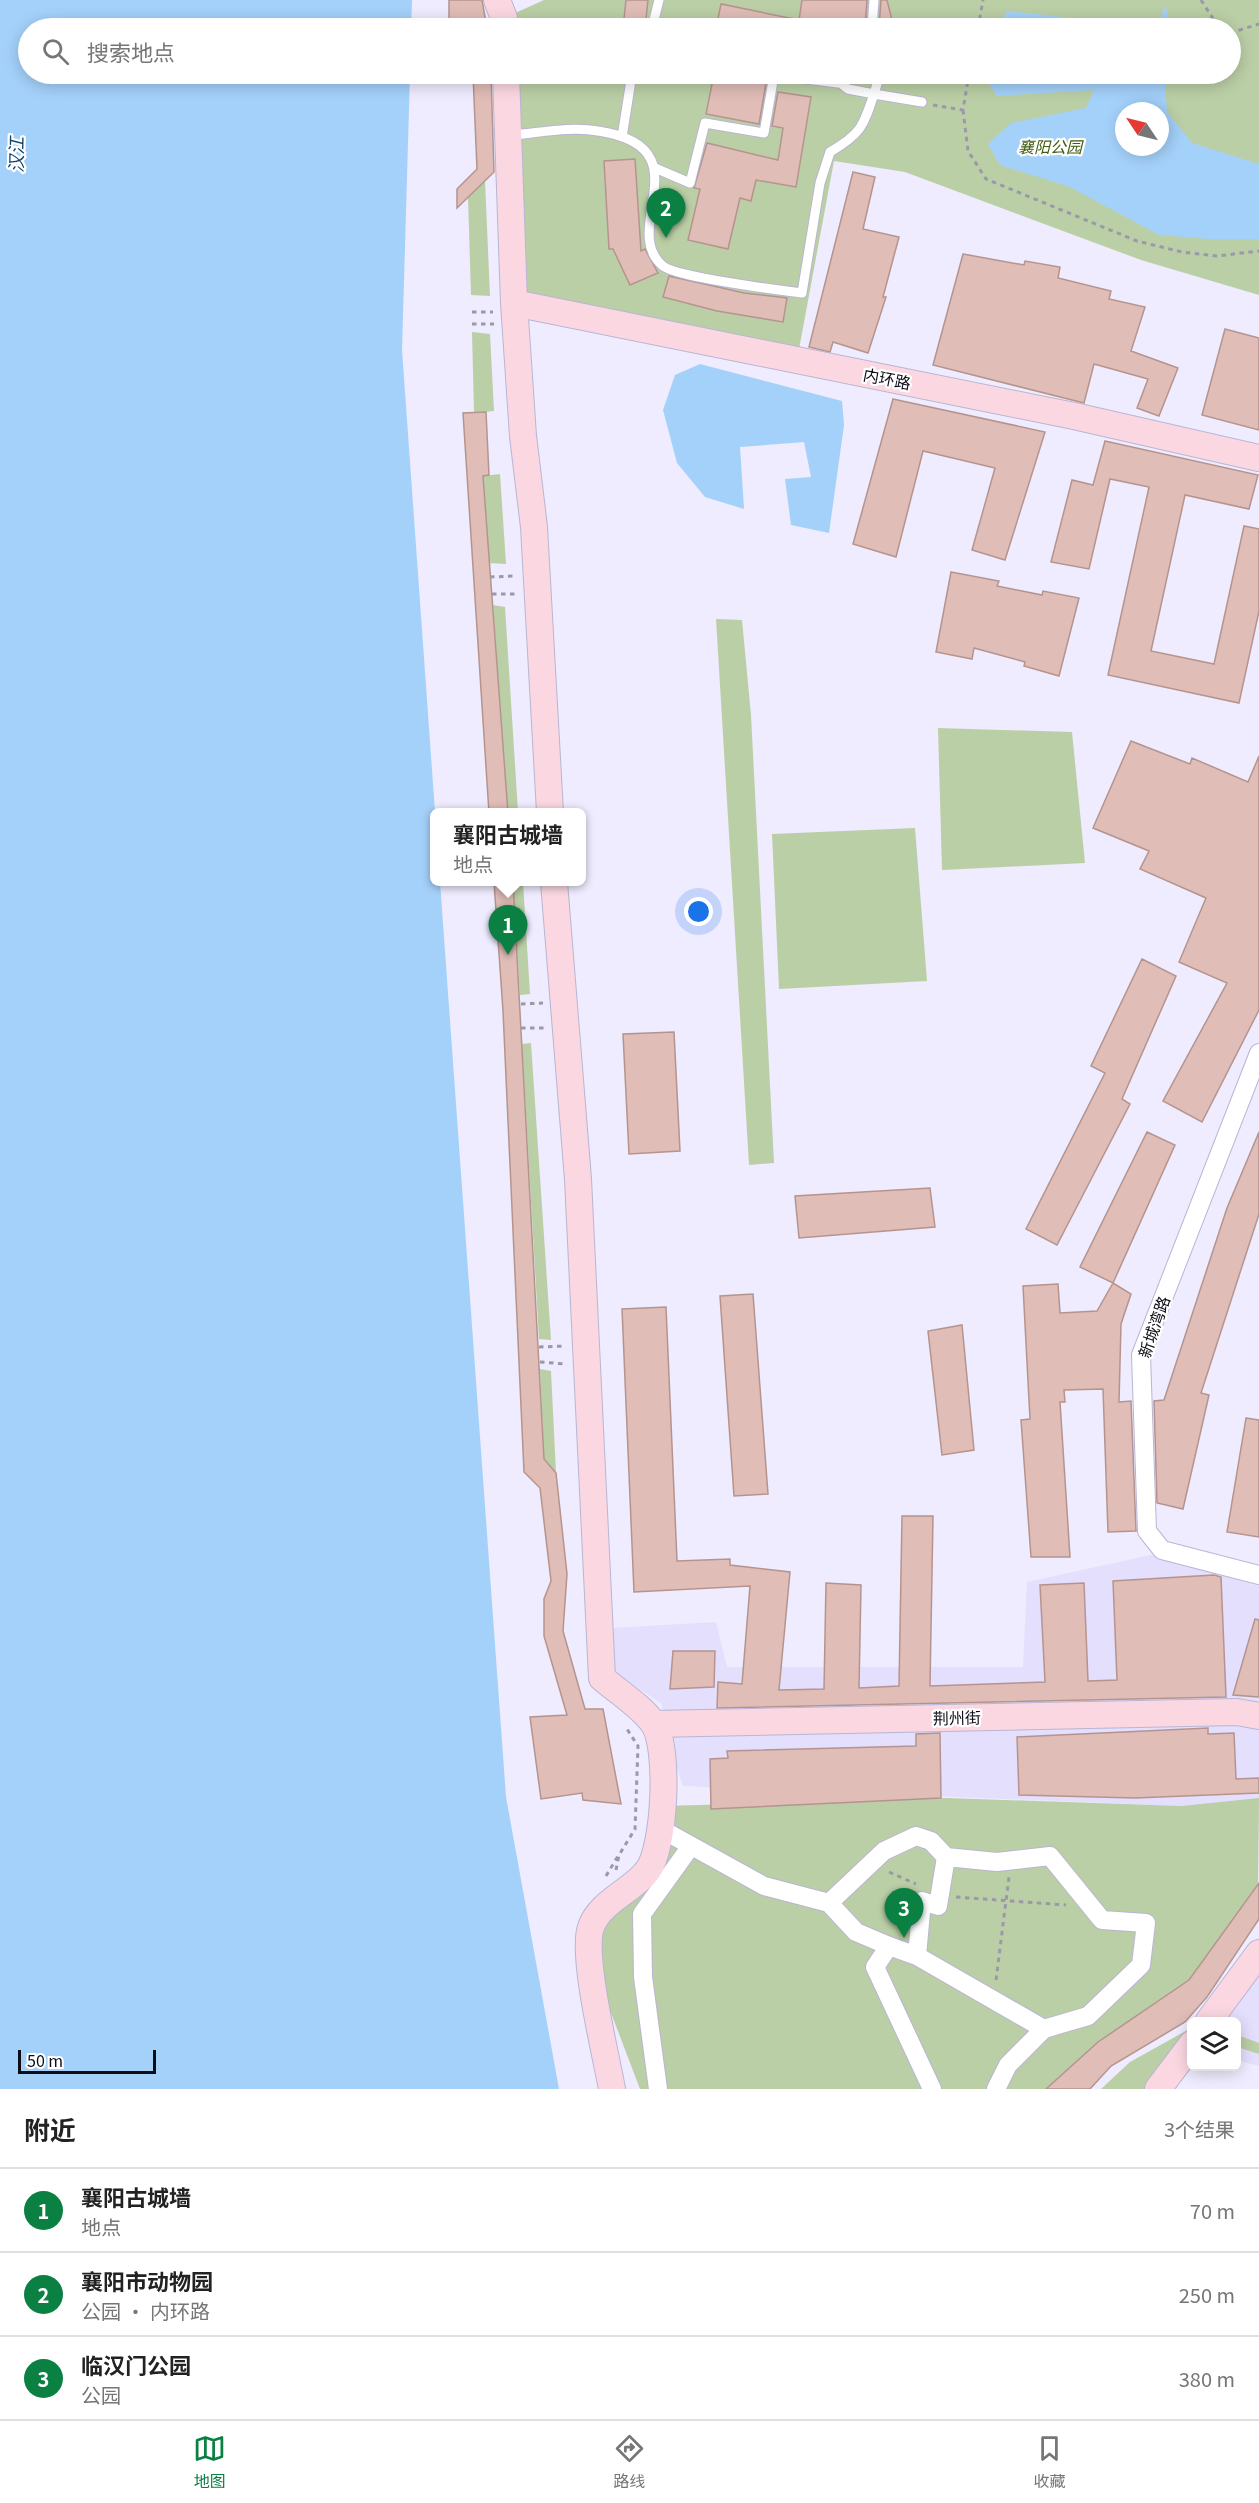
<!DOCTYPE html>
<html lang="zh">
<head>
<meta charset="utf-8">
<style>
  body { margin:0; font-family:Georgia,"Noto Sans SC",serif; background:#f6f6f6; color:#222 }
  .controls { position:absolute; right:18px; bottom:18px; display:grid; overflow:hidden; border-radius:9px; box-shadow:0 3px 15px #0003 }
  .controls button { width:54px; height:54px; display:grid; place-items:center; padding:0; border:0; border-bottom:2px solid #e0e0e0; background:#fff; color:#222; font:30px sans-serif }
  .compass { position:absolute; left:1115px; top:102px; width:54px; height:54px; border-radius:50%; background:#fff; box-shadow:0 3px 15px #0003; rotate:305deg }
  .scale { position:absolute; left:18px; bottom:15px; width:138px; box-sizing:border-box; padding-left:6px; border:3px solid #0e0c16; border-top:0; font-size:16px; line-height:21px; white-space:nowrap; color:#0e0c16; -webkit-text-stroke:4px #fff; paint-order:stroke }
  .you { position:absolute; left:699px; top:912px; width:21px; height:21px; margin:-15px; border:4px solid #fff; border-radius:50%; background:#1a73e8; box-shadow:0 0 0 9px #1a73e833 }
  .badge { display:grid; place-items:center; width:39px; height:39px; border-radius:50%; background:#0b8043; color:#fff; font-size:20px; font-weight:700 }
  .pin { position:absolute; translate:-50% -50px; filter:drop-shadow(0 2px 3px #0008) }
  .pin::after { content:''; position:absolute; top:32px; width:21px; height:18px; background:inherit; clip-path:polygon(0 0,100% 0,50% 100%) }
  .popup { position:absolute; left:430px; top:808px; width:156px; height:78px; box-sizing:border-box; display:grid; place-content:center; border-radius:9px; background:#fff; filter:drop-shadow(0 2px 4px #0005); font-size:20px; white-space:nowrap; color:#767676 }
  .popup b { font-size:22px; color:#222 }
  .popup::after { content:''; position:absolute; left:50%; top:100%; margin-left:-12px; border:12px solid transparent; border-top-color:#fff }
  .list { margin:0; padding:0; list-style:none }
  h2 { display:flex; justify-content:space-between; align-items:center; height:78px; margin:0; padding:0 24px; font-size:26px }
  h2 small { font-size:20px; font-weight:400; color:#767676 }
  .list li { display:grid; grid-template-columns:39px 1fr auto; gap:18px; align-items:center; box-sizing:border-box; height:84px; padding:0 24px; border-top:2px solid #e0e0e0 }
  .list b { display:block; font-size:22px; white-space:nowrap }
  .list p { margin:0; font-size:20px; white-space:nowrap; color:#767676 }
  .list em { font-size:20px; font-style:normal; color:#767676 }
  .icon { flex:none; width:33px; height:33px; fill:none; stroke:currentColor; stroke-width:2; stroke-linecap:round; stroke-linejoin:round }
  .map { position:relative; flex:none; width:1259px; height:2089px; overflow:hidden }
  .search { position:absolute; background:#fff; box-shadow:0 3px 15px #0003; left:18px; right:18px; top:18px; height:66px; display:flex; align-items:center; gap:15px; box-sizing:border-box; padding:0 21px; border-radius:33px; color:#767676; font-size:22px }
  .sheet { height:330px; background:#fff }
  nav { display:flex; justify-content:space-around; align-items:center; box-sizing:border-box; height:84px; border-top:2px solid #e0e0e0; background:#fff; font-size:16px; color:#767676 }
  nav a { display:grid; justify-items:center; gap:3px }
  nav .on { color:#0b8043 }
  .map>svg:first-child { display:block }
</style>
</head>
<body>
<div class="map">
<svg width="1259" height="2089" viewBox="0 0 1259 2089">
  <rect width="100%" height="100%" fill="#eeecfe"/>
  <!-- built -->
  <path fill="#e3dffd" d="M1151,1555l108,31v244l-77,-24 -499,-20 -14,-43 -7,-39 -48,-32 -3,-44 105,-6 11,45h296l4,-85z
    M1259,1953v113l-22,-6 -1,-38h-28z"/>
  <!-- green -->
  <path fill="#bbcfa6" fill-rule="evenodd" d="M544,0h715v295l-118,-35 -236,-88 -71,-11 -37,199 -283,-57 -8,-229h724v-46h-725l-1,-10zM1124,111h36v36h-36z
    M485,181l5,115 -19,-1 -3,-98z
    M472,332l18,2 4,77 -20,2z
    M500,474l6,90 -18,-1 -5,-87z
    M493,605l12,2 13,205h-10z
    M716,619l26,1 9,95 23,448 -25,2z
    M938,728l134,4 13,131 -143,7z
    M915,828l12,153 -148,8 -7,-155z
    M513,882h10l7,112 -10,1z
    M531,1043l20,297 -12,-1 -17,-295z
    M540,1369l11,2 5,102 -12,-14z
    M947,1798l235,8 77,-8 -1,86 -69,96 -91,62 -50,47h-408l-53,-139 4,-24 57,-56 14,-64z
    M1191,2028l-40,61h-50l29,-27z
    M1240,2036l19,7v11l-22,-7z"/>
  <!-- water -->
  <path fill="#a4d1fa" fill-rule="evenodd" d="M0,0h412l-1,28h-383v46h382l-8,276 33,462 -1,70h6l66,915 53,292h-559z
    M1007,11l86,9 17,8h-112z
    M982,74h177l6,8 2,30 25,31 67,21v75h-51l-49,-4 -89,-48 -70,-22 -12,-21 23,-21 75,-15 8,-18 -97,6zM1124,111h36v36h-36z
    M700,364l142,37 2,24 -15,108 -38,-8 -6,-46 26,-2 -7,-35 -64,5 4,62 -39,-12 -28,-34 -14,-53 12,-35z"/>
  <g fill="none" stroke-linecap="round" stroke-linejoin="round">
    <!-- stream -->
    <path stroke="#a4d1fa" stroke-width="5" d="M1165,11v17
      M1165,74v8"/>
  </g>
  <!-- building -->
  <path fill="#e0bdb7" stroke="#b5948f" stroke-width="1.5" d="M449,0h33l5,28h-38z
    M626,0h22l-3,28h-22z
    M802,0h65l-2,27 -46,-6 -1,7h-102l5,-24 78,16z
    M881,0h6l7,28h-15z
    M473,74h18l3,98 -37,36v-19l20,-20z
    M714,74l52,9 -7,41 -53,-10z
    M778,92l33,5 -15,90 -40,-7 -5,21 -11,-3 -12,51 -40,-9 12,-51 -6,-1 13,-45 71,17 5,-32 -11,-2z
    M635,159l6,92 4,-2 13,24 -28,12 -17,-36h-4l-5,-88z
    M853,172l22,5 -12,52 36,8 -16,60h3l-18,56 -35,-11 -3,10 -21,-5z
    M963,254l61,11 1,-4 35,6 -2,11 53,13 -2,8 36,8 -14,44 47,17 -19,48 -22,-8 11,-29 -54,-15 -10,39 -151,-38z
    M669,276l75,17 43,5 -4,24 -66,-11 -54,-14z
    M1225,329l34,9v92l-57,-15z
    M893,399l152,33 -40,128 -33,-10 23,-82 -72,-17 -27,106 -43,-13z
    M486,412l3,63 -6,1 25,337h-19l-26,-400z
    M1105,441l153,34 -9,34 -64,-14 -34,156 63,13 30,-138 15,3v82l-20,92 -131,-28 41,-188 -39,-8 -21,90 -38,-7 21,-82 21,5z
    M951,572l48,9 -2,5 45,9 1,-4 36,7 -20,78 -35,-10 1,-4 -51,-14 -2,11 -36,-7z
    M1131,741l59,23 2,-6 56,24 11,-26v254l-57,112 -39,-21 64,-118 -48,-21 27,-64 -66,-29 9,-18 -56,-23z
    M494,882h19l31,577 12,14 11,101 -4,57 22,78h18l18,95 -38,-4 -1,-7 -41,6 -11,-82 37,-2 -23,-79v-37l7,-18 -11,-93 -16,-16 -21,-461z
    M1142,959l34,17 -54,123 8,5 -73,141 -31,-16 79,-156 -14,-7z
    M674,1032l6,119 -51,3 -6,-120z
    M1147,1132l28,13 -62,138 -33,-16z
    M1259,1132v82l-58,179 8,2 -26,114 -26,-6 -3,-102 10,-1 63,-192z
    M930,1188l5,39 -136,11 -4,-42z
    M1113,1283l18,11 -10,30 -2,78 12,-1 5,130 -28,1 -5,-143 -39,1 1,12h-5l10,155h-39l-10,-137 9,-1 -7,-133 35,-2 2,29 37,-2z
    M753,1294l15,200 -34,2 -14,-200z
    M666,1307l11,254 53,-2v6l60,7 -11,118 45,-1 2,-106 35,2 -2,103 40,-2 3,-170h31l-3,170 115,-4 -5,-97 44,-2 4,98 29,-1 -4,-99 101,-6 7,2 5,120 -509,11 1,-26 24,2 8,-98 -116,6 -12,-283z
    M962,1325l12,125 -32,5 -14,-124z
    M1246,1418l13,2v117l-32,-5z
    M1255,1619l4,1v77l-26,-2z
    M673,1651h42l-1,36 -44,2z
    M1208,1728v6l26,-1 2,46 23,-1v15l-124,5 -116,-3 -2,-58z
    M940,1733l1,65 -230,11 -1,-50 18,-1 -1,-7 189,-5v-12z
    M1259,1883v36l-52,78 -22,25 -74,44 -21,23h-44l52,-47 91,-62z"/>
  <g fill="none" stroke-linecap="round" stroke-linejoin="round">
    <!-- lane casing -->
    <g stroke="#b9b5d3" stroke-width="11">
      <path id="lane" d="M652,28l7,-28
        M872,28l2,-28
        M829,74l19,15 26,5 6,-20
        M511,135c28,-2 59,-9 87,-4 108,16 20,98 65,135 14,11 115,24 139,27l18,-110 10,-31c31,-18 33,-25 44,-58l48,8
        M622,137l10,-63
        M655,168l35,15 15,-60 59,10 10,-58 64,8"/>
    </g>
    <!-- street casing -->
    <g stroke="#b9b5d3" stroke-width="20">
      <path id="street" d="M1259,1053l-118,302 6,176 15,19 97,25
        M661,1829l103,57 65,17 27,29 33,14
        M829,1903l55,-52 32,-15 15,5 15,16
        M917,1956l5,-55 16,5 8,-49 51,5 53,-6 52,64 44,3 -5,42 -53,51 -44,13 -127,-73 -28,-10 -14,21 57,122
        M658,2089l-15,-112 -1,-63 49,-68
        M996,2089l12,-24 36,-36"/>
    </g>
    <!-- secondary casing -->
    <g stroke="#b9b5d3" stroke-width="28">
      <path id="secondary" d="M497,0l7,18 1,10
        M506,74l8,229 9,133 11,91 16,285
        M514,303l560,113 185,42
        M554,882l24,297 24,499c16,14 39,28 51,45 17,22 12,124 -5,147 -15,21 -48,31 -57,57 -10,28 15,128 21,162
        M654,1724l583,-12 22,4
        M1208,2022l51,-69
        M1158,2089l34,-45"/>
    </g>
    <!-- path -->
    <path stroke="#9b99a8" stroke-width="3" stroke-dasharray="4.5 4.5" stroke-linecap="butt" d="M1201,0l18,28
      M978,28l5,-28
      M1230,33l29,-9
      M933,105l30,5 6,-36
      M963,110l5,41 18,28 151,62 45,11 35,4 42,-5
      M472,312h21
      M472,324h22
      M490,577l25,-1
      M492,594h24
      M521,1004l22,-1
      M521,1028h24
      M539,1347l26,-1
      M540,1362l26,2
      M616,1870l3,-15 16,-26 3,-83 -13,-20
      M889,1872l27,12
      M606,1876l12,-20
      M956,1897l110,8
      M996,1980l13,-103"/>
    <!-- lane -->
    <use href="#lane" stroke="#fff" stroke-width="9"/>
    <!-- street -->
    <use href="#street" stroke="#fff" stroke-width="18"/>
    <!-- secondary -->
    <use href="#secondary" stroke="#fbd8e1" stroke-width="26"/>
  </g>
  <g text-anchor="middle" stroke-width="4.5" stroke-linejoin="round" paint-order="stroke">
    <!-- park labels -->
    <g font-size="16" font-style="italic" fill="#405d13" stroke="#fff">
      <text x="1050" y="153">襄阳公园</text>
    </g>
    <!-- street labels -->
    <g font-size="16" fill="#0e0c16" stroke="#fff">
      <text transform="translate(887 379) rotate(11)" y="6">内环路</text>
      <text transform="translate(1154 1327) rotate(-71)" y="6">新城湾路</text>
      <text transform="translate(957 1718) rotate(-1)" y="6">荆州街</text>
    </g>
    <!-- water labels -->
    <g font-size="18" font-style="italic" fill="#114369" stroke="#fff">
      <text transform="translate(17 155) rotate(-89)" y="6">汉江</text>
    </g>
  </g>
</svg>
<div class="controls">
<button><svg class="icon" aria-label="layers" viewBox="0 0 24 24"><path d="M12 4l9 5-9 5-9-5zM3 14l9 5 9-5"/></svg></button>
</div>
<svg class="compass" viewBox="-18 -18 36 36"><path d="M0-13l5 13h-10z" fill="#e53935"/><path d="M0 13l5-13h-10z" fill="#767676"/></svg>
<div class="scale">50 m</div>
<div class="you"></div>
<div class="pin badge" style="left:508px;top:955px">1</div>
<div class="popup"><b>襄阳古城墙</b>地点</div>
<div class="pin badge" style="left:666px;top:238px">2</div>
<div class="pin badge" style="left:904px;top:1938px">3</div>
<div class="search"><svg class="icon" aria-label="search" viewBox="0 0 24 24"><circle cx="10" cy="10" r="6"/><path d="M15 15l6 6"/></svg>搜索地点</div>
</div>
<section class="sheet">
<h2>附近<small>3个结果</small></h2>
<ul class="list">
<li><span class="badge">1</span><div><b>襄阳古城墙</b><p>地点</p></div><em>70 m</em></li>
<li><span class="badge">2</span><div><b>襄阳市动物园</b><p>公园 · 内环路</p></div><em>250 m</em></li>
<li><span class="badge">3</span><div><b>临汉门公园</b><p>公园</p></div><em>380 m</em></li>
</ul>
</section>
<nav>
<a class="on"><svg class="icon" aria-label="map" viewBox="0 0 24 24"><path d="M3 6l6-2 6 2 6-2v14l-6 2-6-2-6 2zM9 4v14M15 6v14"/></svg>地图</a>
<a><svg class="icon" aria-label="directions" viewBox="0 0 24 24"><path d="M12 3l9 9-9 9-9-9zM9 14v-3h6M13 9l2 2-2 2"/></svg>路线</a>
<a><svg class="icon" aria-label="saved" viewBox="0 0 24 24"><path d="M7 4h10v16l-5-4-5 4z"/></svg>收藏</a>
</nav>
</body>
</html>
